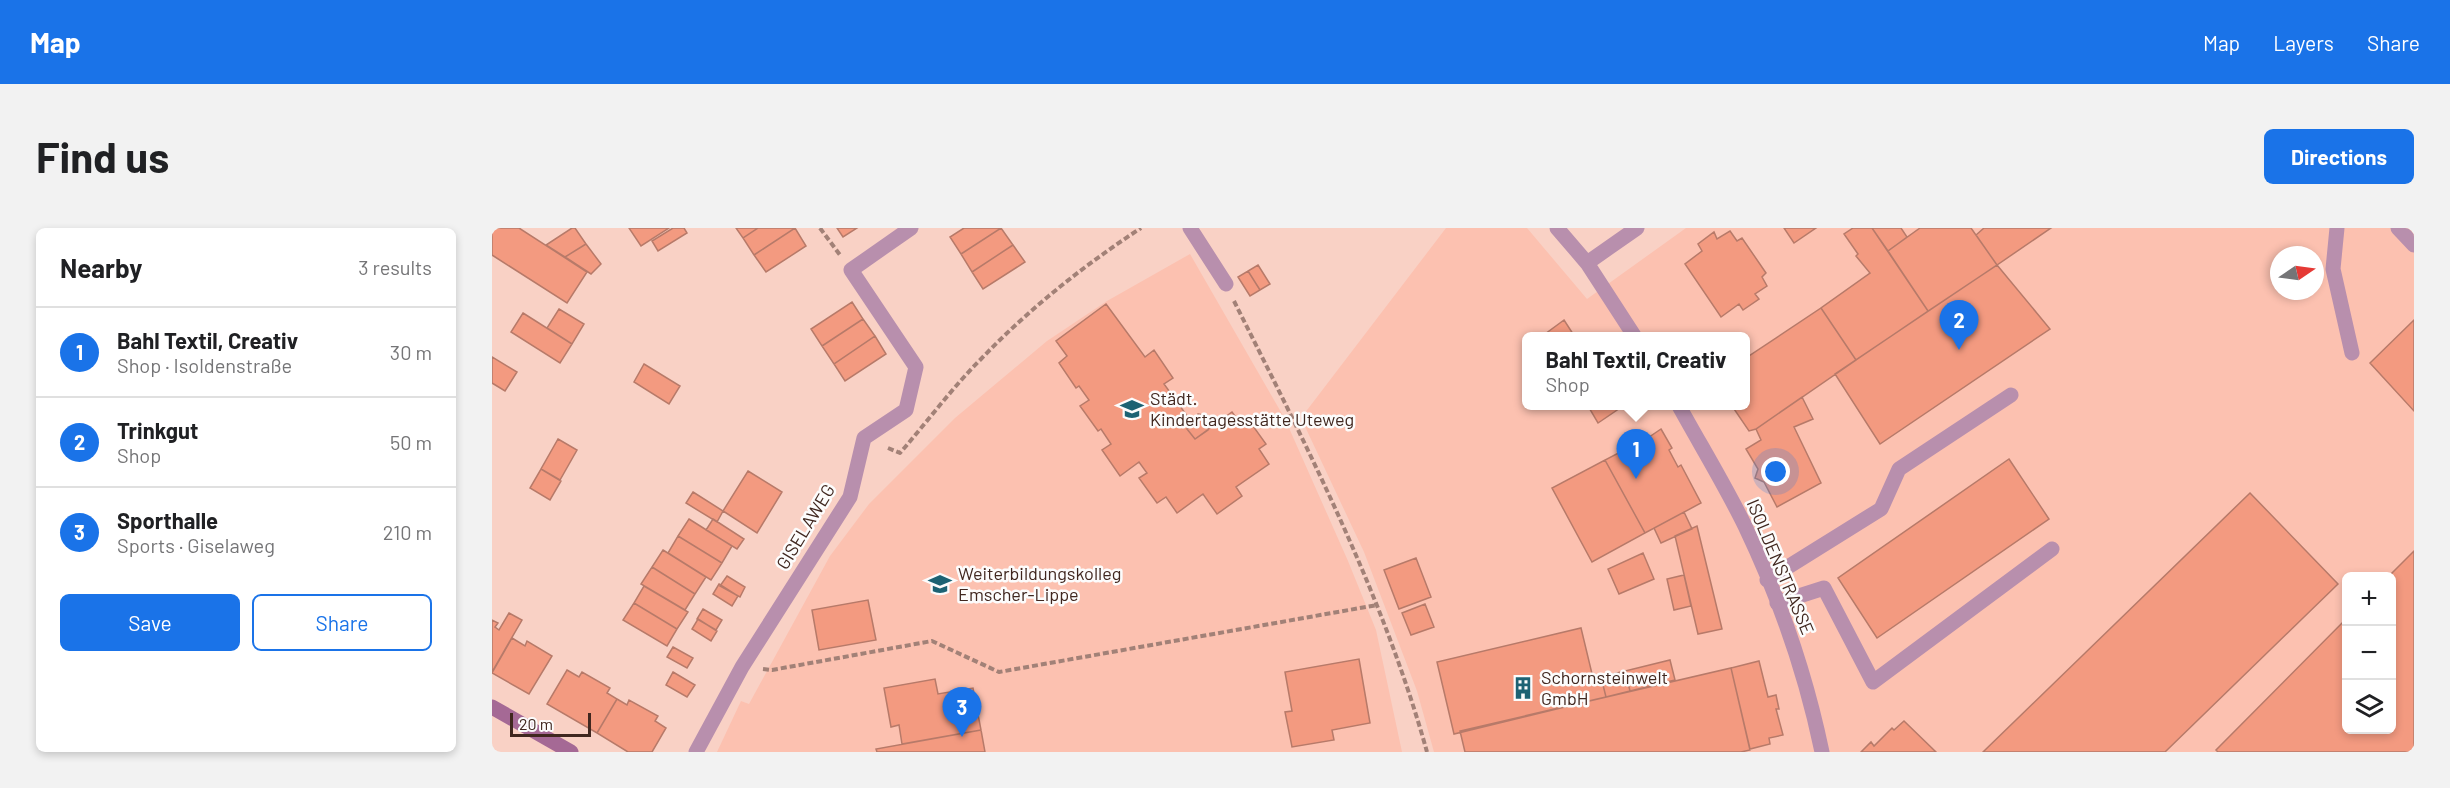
<!DOCTYPE html>
<html lang="en">
<head>
<meta charset="utf-8">
<style>
  body { margin:0; font-family:Barlow,sans-serif; background:#f2f2f2; color:#202124 }
  .controls { position:absolute; right:18px; bottom:18px; display:grid; overflow:hidden; border-radius:9px; box-shadow:0 3px 9px #0003 }
  .controls button { width:54px; height:54px; display:grid; place-items:center; padding:0; border:0; border-bottom:2px solid #e0e0e0; background:#fff; color:#202124; font:30px sans-serif }
  .compass { position:absolute; left:1778px; top:18px; width:54px; height:54px; border-radius:50%; background:#fff; box-shadow:0 3px 9px #0003; rotate:77deg }
  .scale { position:absolute; left:18px; bottom:15px; width:81px; box-sizing:border-box; padding-left:6px; border:3px solid #40271f; border-top:0; font-size:16px; line-height:21px; white-space:nowrap; color:#40271f; -webkit-text-stroke:4px #fcfcfc; paint-order:stroke }
  .you { position:absolute; left:1284px; top:244px; width:21px; height:21px; margin:-15px; border:4px solid #fff; border-radius:50%; background:#1a73e8; box-shadow:0 0 0 9px #1a73e833 }
  .badge { display:grid; place-items:center; width:39px; height:39px; border-radius:50%; background:#1a73e8; color:#fff; font-size:20px; font-weight:700 }
  .pin { position:absolute; translate:-50% -50px; filter:drop-shadow(0 2px 3px #0008) }
  .pin::after { content:''; position:absolute; top:32px; width:21px; height:18px; background:inherit; clip-path:polygon(0 0,100% 0,50% 100%) }
  .popup { position:absolute; left:1030px; top:104px; width:228px; height:78px; box-sizing:border-box; display:grid; place-content:center; border-radius:9px; background:#fff; filter:drop-shadow(0 2px 4px #0005); font-size:20px; white-space:nowrap; color:#757577 }
  .popup b { font-size:22px; color:#202124 }
  .popup::after { content:''; position:absolute; left:50%; top:100%; margin-left:-12px; border:12px solid transparent; border-top-color:#fff }
  .list { margin:0; padding:0; list-style:none }
  h2 { display:flex; justify-content:space-between; align-items:center; height:78px; margin:0; padding:0 24px; font-size:26px }
  h2 small { font-size:20px; font-weight:400; color:#757577 }
  .list li { display:grid; grid-template-columns:39px 1fr auto; gap:18px; align-items:center; box-sizing:border-box; height:90px; padding:0 24px; border-top:2px solid #e0e0e0 }
  .list b { display:block; font-size:22px; white-space:nowrap }
  .list p { margin:0; font-size:20px; white-space:nowrap; color:#757577 }
  .list em { font-size:20px; font-style:normal; color:#757577 }
  .actions { display:flex; gap:12px; padding:18px 24px }
  .actions a { flex:1; padding:14px 0; border:2px solid #1a73e8; border-radius:9px; text-align:center; font-size:21px; color:#1a73e8 }
  .actions .main { background:#1a73e8; color:#fff }
  .icon { flex:none; width:33px; height:33px; fill:none; stroke:currentColor; stroke-width:2; stroke-linecap:round; stroke-linejoin:round }
  .map { position:relative; flex:none; width:1922px; height:524px; overflow:hidden; border-radius:9px }
  header { display:flex; align-items:center; gap:36px; box-sizing:border-box; height:84px; padding:0 30px; background:#1a73e8; color:#fff }
  header strong { font-size:28px }
  nav { display:flex; gap:33px; margin-inline-start:auto; font-size:21px }
  .intro { display:flex; align-items:center; justify-content:space-between; box-sizing:border-box; height:144px; padding:0 36px }
  h1 { margin:0; font-size:42px }
  .button { padding:15px 27px; border-radius:9px; background:#1a73e8; color:#fff; font-size:21px; font-weight:700 }
  main { display:flex; gap:36px; padding:0 36px }
  aside { flex:1; background:#fff; border-radius:9px; box-shadow:0 3px 9px #0003 }
  .map>svg:first-child { display:block }
</style>
</head>
<body>
<header>
<strong>Map</strong>
<nav><a>Map</a><a>Layers</a><a>Share</a></nav>
</header>
<div class="intro"><h1>Find us</h1><a class="button">Directions</a></div>
<main>
<aside>
<h2>Nearby<small>3 results</small></h2>
<ul class="list">
<li><span class="badge">1</span><div><b>Bahl Textil, Creativ</b><p>Shop · Isoldenstraße</p></div><em>30 m</em></li>
<li><span class="badge">2</span><div><b>Trinkgut</b><p>Shop</p></div><em>50 m</em></li>
<li><span class="badge">3</span><div><b>Sporthalle</b><p>Sports · Giselaweg</p></div><em>210 m</em></li>
</ul>
<div class="actions"><a class="main">Save</a><a>Share</a></div>
</aside>
<div class="map">
<svg width="1922" height="524" viewBox="0 0 1922 524">
  <rect width="100%" height="100%" fill="#f9d1c5"/>
  <!-- built -->
  <path fill="#fcc1b0" fill-rule="evenodd" d="M954,0h81l60,71 99,-71h728v524h-980l-17,-61 -53,-139 -63,-134zM1787,27h36v36h-36zM1034,109h220v69h-220zM1854,349h46v153h-46z
    M698,26l95,165 63,142 28,69 26,122h-685l24,-51 8,3 81,-148 39,-52 86,-86 92,-77 60,-40z"/>
  <!-- building -->
  <path fill="#f39a80" stroke="#b77a69" stroke-width="1.5" d="M0,0h27l68,44 -20,31 -75,-48z
    M80,0h3l11,16 -21,13 -19,-12z
    M137,0h40l-28,18z
    M181,0h11l3,5 -29,18 -6,-10z
    M244,0h22l-15,10z
    M266,0h37l-41,27 -11,-17z
    M303,0l11,18 -40,26 -12,-17z
    M345,0h20l-14,9z
    M472,0h37l-40,26 -11,-17z
    M509,0l12,17 -41,27 -11,-18z
    M1292,0h32l-22,15z
    M1361,0h19l56,83 -72,49 -35,-52 49,-35 -14,-17 2,-2 -14,-20z
    M1380,0h29l6,9 -19,14z
    M1428,0h51l26,37 -69,46 -40,-60z
    M1492,0h67l-54,37 -21,-30z
    M1238,3l7,10 5,-3 24,35 -4,4 5,9 -12,8 4,5 -16,11 -4,-6 -18,13 -36,-53 17,-13 -4,-7 16,-12 3,7z
    M94,16l15,20 -10,10 -26,-17z
    M521,17l12,17 -42,27 -11,-17z
    M766,37l12,19 -10,6 -12,-19z
    M1505,37l53,64 -170,115 -45,-70z
    M756,43l12,19 -10,6 -12,-19z
    M360,74l11,17 -41,27 -11,-17z
    M614,76l39,53 9,-7 19,28 -9,6 29,40 -6,5 8,10 37,-27 9,12 7,-5 18,25 -7,5 10,15 -33,23 6,9 -25,18 -14,-20 -26,19 -11,-16 -9,6 -18,-25 8,-5 -8,-11 -19,14 -18,-26 9,-6 -10,-15 -3,2 -18,-25 9,-6 -10,-14 -3,2 -17,-25 8,-7 -11,-15z
    M1329,80l35,52 -100,69 -7,2 -17,-25h14v-48z
    M67,81l25,15 -12,20 -25,-16z
    M31,85l49,31 -12,19 -49,-31z
    M371,91l12,17 -41,28 -12,-18z
    M1072,92l11,17h-34z
    M1922,92v91l-44,-48z
    M383,108l11,18 -41,27 -11,-17z
    M0,129l25,15 -12,19 -13,-8z
    M152,136l36,22 -11,18 -35,-22z
    M1310,169l11,22 -19,8 27,56 -44,24 -13,-25 -9,-4 3,-9 -12,-20 15,-9 -5,-11z
    M1096,178h35l-25,17z
    M706,186l12,2 -2,14 -13,9 -8,-10 10,-7z
    M1169,201l11,19 -3,2 9,17 3,-2 20,38 -56,30 -40,-73 21,-11 1,3z
    M66,211l19,11 -17,30 -19,-11z
    M1517,231l40,60 -172,119 -39,-60z
    M1113,232l40,73 -53,29 -40,-74z
    M49,241l20,12 -11,19 -20,-12z
    M256,243l34,21 -25,41 -34,-22z
    M201,264l30,19 -6,11 -31,-19z
    M1758,265l88,91 -173,168h-182z
    M1192,284l8,17 -31,14 -7,-15z
    M197,291l43,27 -10,17 -44,-27z
    M221,291l31,20 -7,10 -31,-19z
    M1205,298l25,103 -24,5 -23,-98z
    M186,308l44,27 -11,17 -43,-27z
    M171,322l43,27 -11,17 -43,-27z
    M1922,323v201h-196l-2,-2 130,-131v111h46v-153h-4z
    M1151,325l11,26 -35,15 -11,-25z
    M924,330l15,39 -32,12 -15,-39z
    M160,339l43,27 -10,16 -44,-26z
    M1192,347l7,31 -17,4 -7,-31z
    M235,348l18,11 -5,10 -20,-11z
    M227,356l19,12 -6,10 -19,-12z
    M152,358l44,26 -11,17 -43,-26z
    M376,372l8,40 -57,10 -7,-40z
    M142,375l43,26 -10,17 -44,-26z
    M933,376l9,23 -23,8 -9,-22z
    M211,381l19,11 -6,10 -19,-11z
    M17,385l13,7 -30,52v-52l6,3 -3,4 4,3z
    M206,391l19,12 -6,10 -19,-12z
    M1089,400l12,50 8,-1 5,20 -152,37 -17,-72z
    M20,410l13,8 2,-5 25,15 -23,38 -37,-21z
    M181,419l20,11 -6,10 -20,-11z
    M867,431l11,64 -38,7 2,10 -42,7 -7,-35 7,-1 -7,-39z
    M1178,432l5,20 -45,11 -5,-20z
    M1267,433l9,36 8,-2 3,14h-3l7,26 -14,3 1,6 -20,5 -19,-81z
    M1239,440l19,82 -9,2h-276l-5,-21z
    M75,442l12,7 3,-5 28,16 -3,5 10,6 -20,34 -50,-29z
    M1133,443l5,20 -24,6 -5,-20z
    M181,444l22,13 -8,12 -21,-12z
    M443,451l3,15 35,-6 8,42 -79,14 -3,-19 -8,2 -7,-39z
    M125,471l10,6 2,-5 29,16 -3,5 11,7 -14,24h-24l-31,-19z
    M1412,493l32,31h-75l10,-10 3,4 18,-18 2,2z
    M489,502l4,22h-108l-1,-3z"/>
  <g fill="none" stroke-linecap="round" stroke-linejoin="round">
    <!-- path -->
    <path stroke="#a28177" stroke-width="4" stroke-dasharray="6 3" stroke-linecap="butt" d="M328,0l20,27
      M742,73c73,146 149,293 193,451
      M396,220l12,5c27,-31 52,-65 81,-94 48,-50 102,-93 160,-131
      M271,441l9,1 160,-29 67,31 378,-67"/>
    <!-- lane -->
    <path stroke="#b88fad" stroke-width="15" d="M1845,0l-4,41 19,84
      M1906,0l16,17
      M1275,352l114,-71 18,-40 112,-74
      M1285,375l47,-15 49,94 179,-133"/>
    <!-- street -->
    <path stroke="#b88fad" stroke-width="15" d="M698,0l36,56
      M1065,0l30,35 48,74
      M1095,35l50,-35
      M1187,178c22,40 46,79 66,120 34,71 61,149 77,226
      M204,524l46,-85 108,-170 14,-59 42,-28 10,-43 -65,-97 60,-42"/>
    <!-- secondary -->
    <path stroke="#a56995" stroke-width="15" d="M0,479l79,45"/>
  </g>
  <!-- icons -->
  <defs>
    <g id="school-bare" transform="scale(1.8)"><path d="M0-5L7-2L0 1L-7-2ZM-4 1L0 2.5L4 1V4Q0 6-4 4Z" fill="#1c6273" stroke="#fcfcfc" stroke-width="2.5" paint-order="stroke"/></g>
    <g id="building-bare" transform="scale(1.8)"><path d="M-4-6H4V6H1V3H-1V6H-4ZM-2.5-4.3h1.7v1.8h-1.7ZM.8-4.3h1.7v1.8H.8ZM-2.5-1h1.7V.8h-1.7ZM.8-1h1.7V.8H.8Z" fill="#1c6273" stroke="#fcfcfc" stroke-width="2.5" paint-order="stroke"/></g>
  </defs>
  <g fill-rule="evenodd">
    <use href="#school-bare" x="640" y="181"/>
    <use href="#school-bare" x="448" y="356"/>
    <use href="#building-bare" x="1031" y="460"/>
  </g>
  <g text-anchor="middle" stroke-width="5" stroke-linejoin="round" paint-order="stroke">
    <!-- poi labels -->
    <g font-size="18" fill="#40271f" stroke="#fcfcfc" text-anchor="start">
      <text x="658" y="177">Städt.<tspan x="658" dy="21">Kindertagesstätte Uteweg</tspan></text>
      <text x="466" y="352">Weiterbildungskolleg<tspan x="466" dy="21">Emscher-Lippe</tspan></text>
      <text x="1049" y="456">Schornsteinwelt<tspan x="1049" dy="21">GmbH</tspan></text>
    </g>
    <!-- street labels -->
    <g font-size="18" fill="#40271f" stroke="#fcfcfc">
      <text transform="translate(314 299) rotate(-59)" y="6">GISELAWEG</text>
      <text transform="translate(1288 339) rotate(67)" y="6">ISOLDENSTRASSE</text>
    </g>
  </g>
</svg>
<div class="controls">
<button>+</button>
<button>−</button>
<button><svg class="icon" aria-label="layers" viewBox="0 0 24 24"><path d="M12 4l9 5-9 5-9-5zM3 14l9 5 9-5"/></svg></button>
</div>
<svg class="compass" viewBox="-18 -18 36 36"><path d="M0-13l5 13h-10z" fill="#e53935"/><path d="M0 13l5-13h-10z" fill="#757577"/></svg>
<div class="scale">20 m</div>
<div class="you"></div>
<div class="pin badge" style="left:1144px;top:251px">1</div>
<div class="popup"><b>Bahl Textil, Creativ</b>Shop</div>
<div class="pin badge" style="left:1467px;top:122px">2</div>
<div class="pin badge" style="left:470px;top:509px">3</div>
</div>
</main>
</body>
</html>
